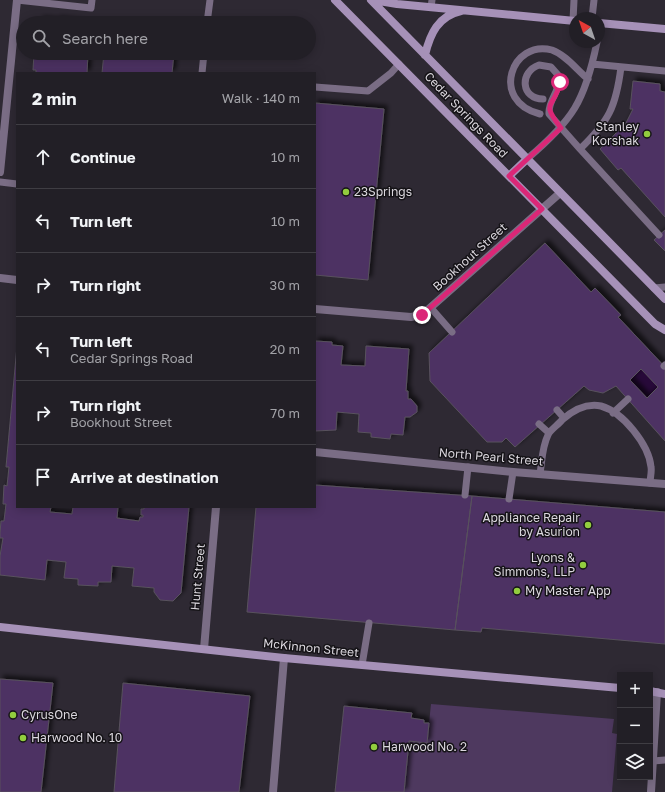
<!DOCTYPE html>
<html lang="en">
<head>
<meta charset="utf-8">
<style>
  body { margin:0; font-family:"Golos Text",sans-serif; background:#2a272e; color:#f1f3f6 }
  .controls { position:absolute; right:12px; bottom:12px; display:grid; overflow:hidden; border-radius:0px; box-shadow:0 2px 10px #0003 }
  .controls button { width:36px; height:36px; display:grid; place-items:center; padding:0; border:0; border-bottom:1px solid #3f3d43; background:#221f26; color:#f1f3f6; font:20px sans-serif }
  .compass { position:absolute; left:569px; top:12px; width:36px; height:36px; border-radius:50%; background:#221f26; box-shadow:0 2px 10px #0003; rotate:320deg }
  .stop { position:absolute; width:12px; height:12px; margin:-9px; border:3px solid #db2777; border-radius:50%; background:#fff }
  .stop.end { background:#db2777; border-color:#fff; box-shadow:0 1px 4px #0008 }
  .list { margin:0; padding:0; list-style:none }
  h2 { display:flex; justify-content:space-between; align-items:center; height:52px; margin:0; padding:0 16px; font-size:17px }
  h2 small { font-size:13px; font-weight:400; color:#a2a2a7 }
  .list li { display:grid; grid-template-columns:26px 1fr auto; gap:12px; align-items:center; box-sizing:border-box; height:64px; padding:0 16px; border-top:1px solid #3f3d43 }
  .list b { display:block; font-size:15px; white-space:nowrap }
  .list p { margin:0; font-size:13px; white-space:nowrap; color:#a2a2a7 }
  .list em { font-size:13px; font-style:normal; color:#a2a2a7 }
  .icon { flex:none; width:22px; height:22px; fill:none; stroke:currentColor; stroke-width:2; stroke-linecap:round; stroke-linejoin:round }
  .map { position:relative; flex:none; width:665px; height:792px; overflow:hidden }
  .search { position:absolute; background:#221f26; box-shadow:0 2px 10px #0003; left:16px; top:16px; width:300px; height:44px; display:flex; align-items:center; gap:10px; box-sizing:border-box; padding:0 14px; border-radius:22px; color:#a2a2a7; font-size:15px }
  .panel { position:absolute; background:#221f26; box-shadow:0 2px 10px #0003; left:16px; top:72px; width:300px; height:436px; border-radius:0px }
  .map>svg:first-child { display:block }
</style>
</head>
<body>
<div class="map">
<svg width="665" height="792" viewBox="0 0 665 792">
  <defs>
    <filter id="shadow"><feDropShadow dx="3.5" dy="-3.5" stdDeviation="2" flood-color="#0009"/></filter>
  </defs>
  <rect width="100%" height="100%" fill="#2e2933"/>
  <!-- green -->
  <path fill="#4e395f" d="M431,704l183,15 -2,14 5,1 -5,58h-208l5,-51 18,2z"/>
  <!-- water -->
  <path fill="#270939" d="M641,369l17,18 -11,11 -17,-18z"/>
  <!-- building -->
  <path fill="#4e3164" stroke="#58525d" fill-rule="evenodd" filter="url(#shadow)" d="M40,20l17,2v-2l23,3h-40z
    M34,53h54l-1,20h-51v-3h-3z
    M104,53h70l-2,20h-70z
    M633,81l27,3v7l5,1v125l-44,-49 -3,2 -18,-21 19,-19 3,1 11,-22h-3z
    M315,103l69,6 -16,171 -53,-5z
    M665,230v21l-11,-11z
    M545,243l46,49 4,-4 26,27 -3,2 47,50v74l-49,-55 -13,7 -14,-3 -5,-4 -69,61 -9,-9 -4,4h-15l-57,-61 -1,-28zM641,369l17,18 -11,11 -17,-18z
    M315,341l17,1v3l11,1 -2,19 24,1 1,-20 43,3 -3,42h2v8h3l6,7v6l-7,5h-5l-2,18 -12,-1 -1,5 -19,-2v-4l-13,-1 1,-18 -22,-2 -1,18 -21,1z
    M17,346v161h34l-1,5 22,2 1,-7h45l-1,11 22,3 1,-4h3v-2h-2v-6h3v-2h45l-8,86 -8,8 -13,-1 -6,-8v-4l-22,-2 2,-18 -22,-2 -1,16h-13v4l-20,-1v-6l-14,-1 2,-16 -19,-2 -2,20 -45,-5v-19l3,-18h-3v-5l1,-12h3l2,-17h-3l1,-19 3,1 2,-19h-3z
    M315,485l157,11 -17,134 -208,-18 9,-105h59z
    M472,496l193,16v132l-183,-16 -1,4 -26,-2z
    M0,679l53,4 -12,109h-41z
    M123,683l127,13 -11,96h-125z
    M344,706l68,7 -1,5 13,2v3h5l-2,20 -18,-2 -5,51h-69z"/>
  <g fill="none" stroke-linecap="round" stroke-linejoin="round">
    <!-- service -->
    <path stroke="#7a6d85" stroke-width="7" d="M17,0l74,8 1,-8
      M431,7l1,-7
      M592,18l2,-18
      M573,21l1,-21
      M207,23l3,-23
      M592,64l73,7
      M202,73l2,-20
      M315,87l53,4 23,-18 8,-9
      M543,99c-22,0 -24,-27 -4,-34l12,2 8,9c2,15 -11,23 -10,38l31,35c29,-28 36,-42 41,-82
      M540,114c-51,-13 -28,-75 12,-64 14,5 25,20 36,29
      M580,149l79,86
      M527,159c46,-39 58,-58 70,-117
      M0,182l17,2
      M654,288l11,-1
      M431,308l21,24
      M664,366l1,-1
      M557,410l7,8
      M613,413l15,-14
      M539,424l10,9
      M540,474c2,-13 2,-27 8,-39 2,-5 10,-10 14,-15 10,-9 24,-17 39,-14 22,6 48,39 50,61 1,5 -1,11 -1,16
      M465,495l3,-28
      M509,499l4,-27
      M362,665l7,-42
      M653,761l12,-1"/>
    <!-- minor -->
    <path stroke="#7a6d85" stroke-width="8" d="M0,172l17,-172
      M0,278l17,2
      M315,309l96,8 11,-2 138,-122
      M315,452l198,20 152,12
      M204,649l12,-142
      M273,792l11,-134
      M651,792l6,-100"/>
    <!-- secondary -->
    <path stroke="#a691b8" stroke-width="8" d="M335,0l320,324 10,6
      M371,0l294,299
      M373,0l24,4 178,17
      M599,23l66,6
      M425,55c5,-21 13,-39 36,-44
      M509,176l18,-17
      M0,627l284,31 336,30
      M650,691l15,3"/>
  </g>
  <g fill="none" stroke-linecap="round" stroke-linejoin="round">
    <!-- route -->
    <path stroke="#db2777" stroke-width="5" d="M422,315l120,-106 -33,-33 52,-48c-22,-28 -6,-19 -1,-46"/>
  </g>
  <!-- markers -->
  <g fill="#92cd3e" stroke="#151317" stroke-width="1.5">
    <circle cx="647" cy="134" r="4"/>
    <circle cx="346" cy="192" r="4"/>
    <circle cx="588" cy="525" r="4"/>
    <circle cx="583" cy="565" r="4"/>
    <circle cx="517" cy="591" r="4"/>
    <circle cx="13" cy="715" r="4"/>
    <circle cx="23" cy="738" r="4"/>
    <circle cx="374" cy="747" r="4"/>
  </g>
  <g text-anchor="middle" stroke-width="3" stroke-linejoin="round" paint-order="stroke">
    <!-- street labels -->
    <g font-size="12" fill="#dbd7de" stroke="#151317">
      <text transform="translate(466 115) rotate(46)" y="4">Cedar Springs Road</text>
      <text transform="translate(470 257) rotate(-42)" y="4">Bookhout Street</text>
      <text transform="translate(491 457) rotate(5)" y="4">North Pearl Street</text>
      <text transform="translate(198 577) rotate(-85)" y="4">Hunt Street</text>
      <text transform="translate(311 648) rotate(6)" y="4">McKinnon Street</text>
    </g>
    <!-- poi labels -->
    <g font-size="12" fill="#dbd7de" stroke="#151317" text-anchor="start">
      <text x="639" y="131" text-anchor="end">Stanley<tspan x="639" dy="14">Korshak</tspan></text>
      <text x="354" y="196">23Springs</text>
      <text x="580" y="522" text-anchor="end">Appliance Repair<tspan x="580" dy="14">by Asurion</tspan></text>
      <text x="575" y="562" text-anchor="end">Lyons &amp;<tspan x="575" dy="14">Simmons, LLP</tspan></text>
      <text x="525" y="595">My Master App</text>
      <text x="21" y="719">CyrusOne</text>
      <text x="31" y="742">Harwood No. 10</text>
      <text x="382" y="751">Harwood No. 2</text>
    </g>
  </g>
</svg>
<div class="controls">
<button>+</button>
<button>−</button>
<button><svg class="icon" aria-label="layers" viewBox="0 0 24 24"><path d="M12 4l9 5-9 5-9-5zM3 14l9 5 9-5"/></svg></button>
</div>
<svg class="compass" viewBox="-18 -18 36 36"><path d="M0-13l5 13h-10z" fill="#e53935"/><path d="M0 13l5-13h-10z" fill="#a2a2a7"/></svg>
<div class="stop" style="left:560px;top:82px"></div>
<div class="stop end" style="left:422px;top:315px"></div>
<div class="search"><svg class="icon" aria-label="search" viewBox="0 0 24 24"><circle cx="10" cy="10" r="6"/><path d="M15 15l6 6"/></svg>Search here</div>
<section class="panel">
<h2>2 min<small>Walk · 140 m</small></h2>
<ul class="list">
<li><svg class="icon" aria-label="ahead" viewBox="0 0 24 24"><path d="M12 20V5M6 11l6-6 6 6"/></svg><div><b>Continue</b></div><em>10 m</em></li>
<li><svg class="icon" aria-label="left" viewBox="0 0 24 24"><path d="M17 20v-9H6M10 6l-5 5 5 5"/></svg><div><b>Turn left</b></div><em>10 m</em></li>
<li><svg class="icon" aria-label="right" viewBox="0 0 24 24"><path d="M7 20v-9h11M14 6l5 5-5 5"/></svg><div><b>Turn right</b></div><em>30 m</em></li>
<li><svg class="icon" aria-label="left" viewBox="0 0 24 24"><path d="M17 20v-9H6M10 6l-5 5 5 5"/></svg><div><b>Turn left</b><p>Cedar Springs Road</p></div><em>20 m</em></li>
<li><svg class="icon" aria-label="right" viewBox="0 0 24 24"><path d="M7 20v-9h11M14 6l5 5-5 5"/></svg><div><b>Turn right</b><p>Bookhout Street</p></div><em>70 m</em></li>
<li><svg class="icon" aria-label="arrive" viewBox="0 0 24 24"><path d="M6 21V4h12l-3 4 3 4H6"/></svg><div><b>Arrive at destination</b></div></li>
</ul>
</section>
</div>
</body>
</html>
